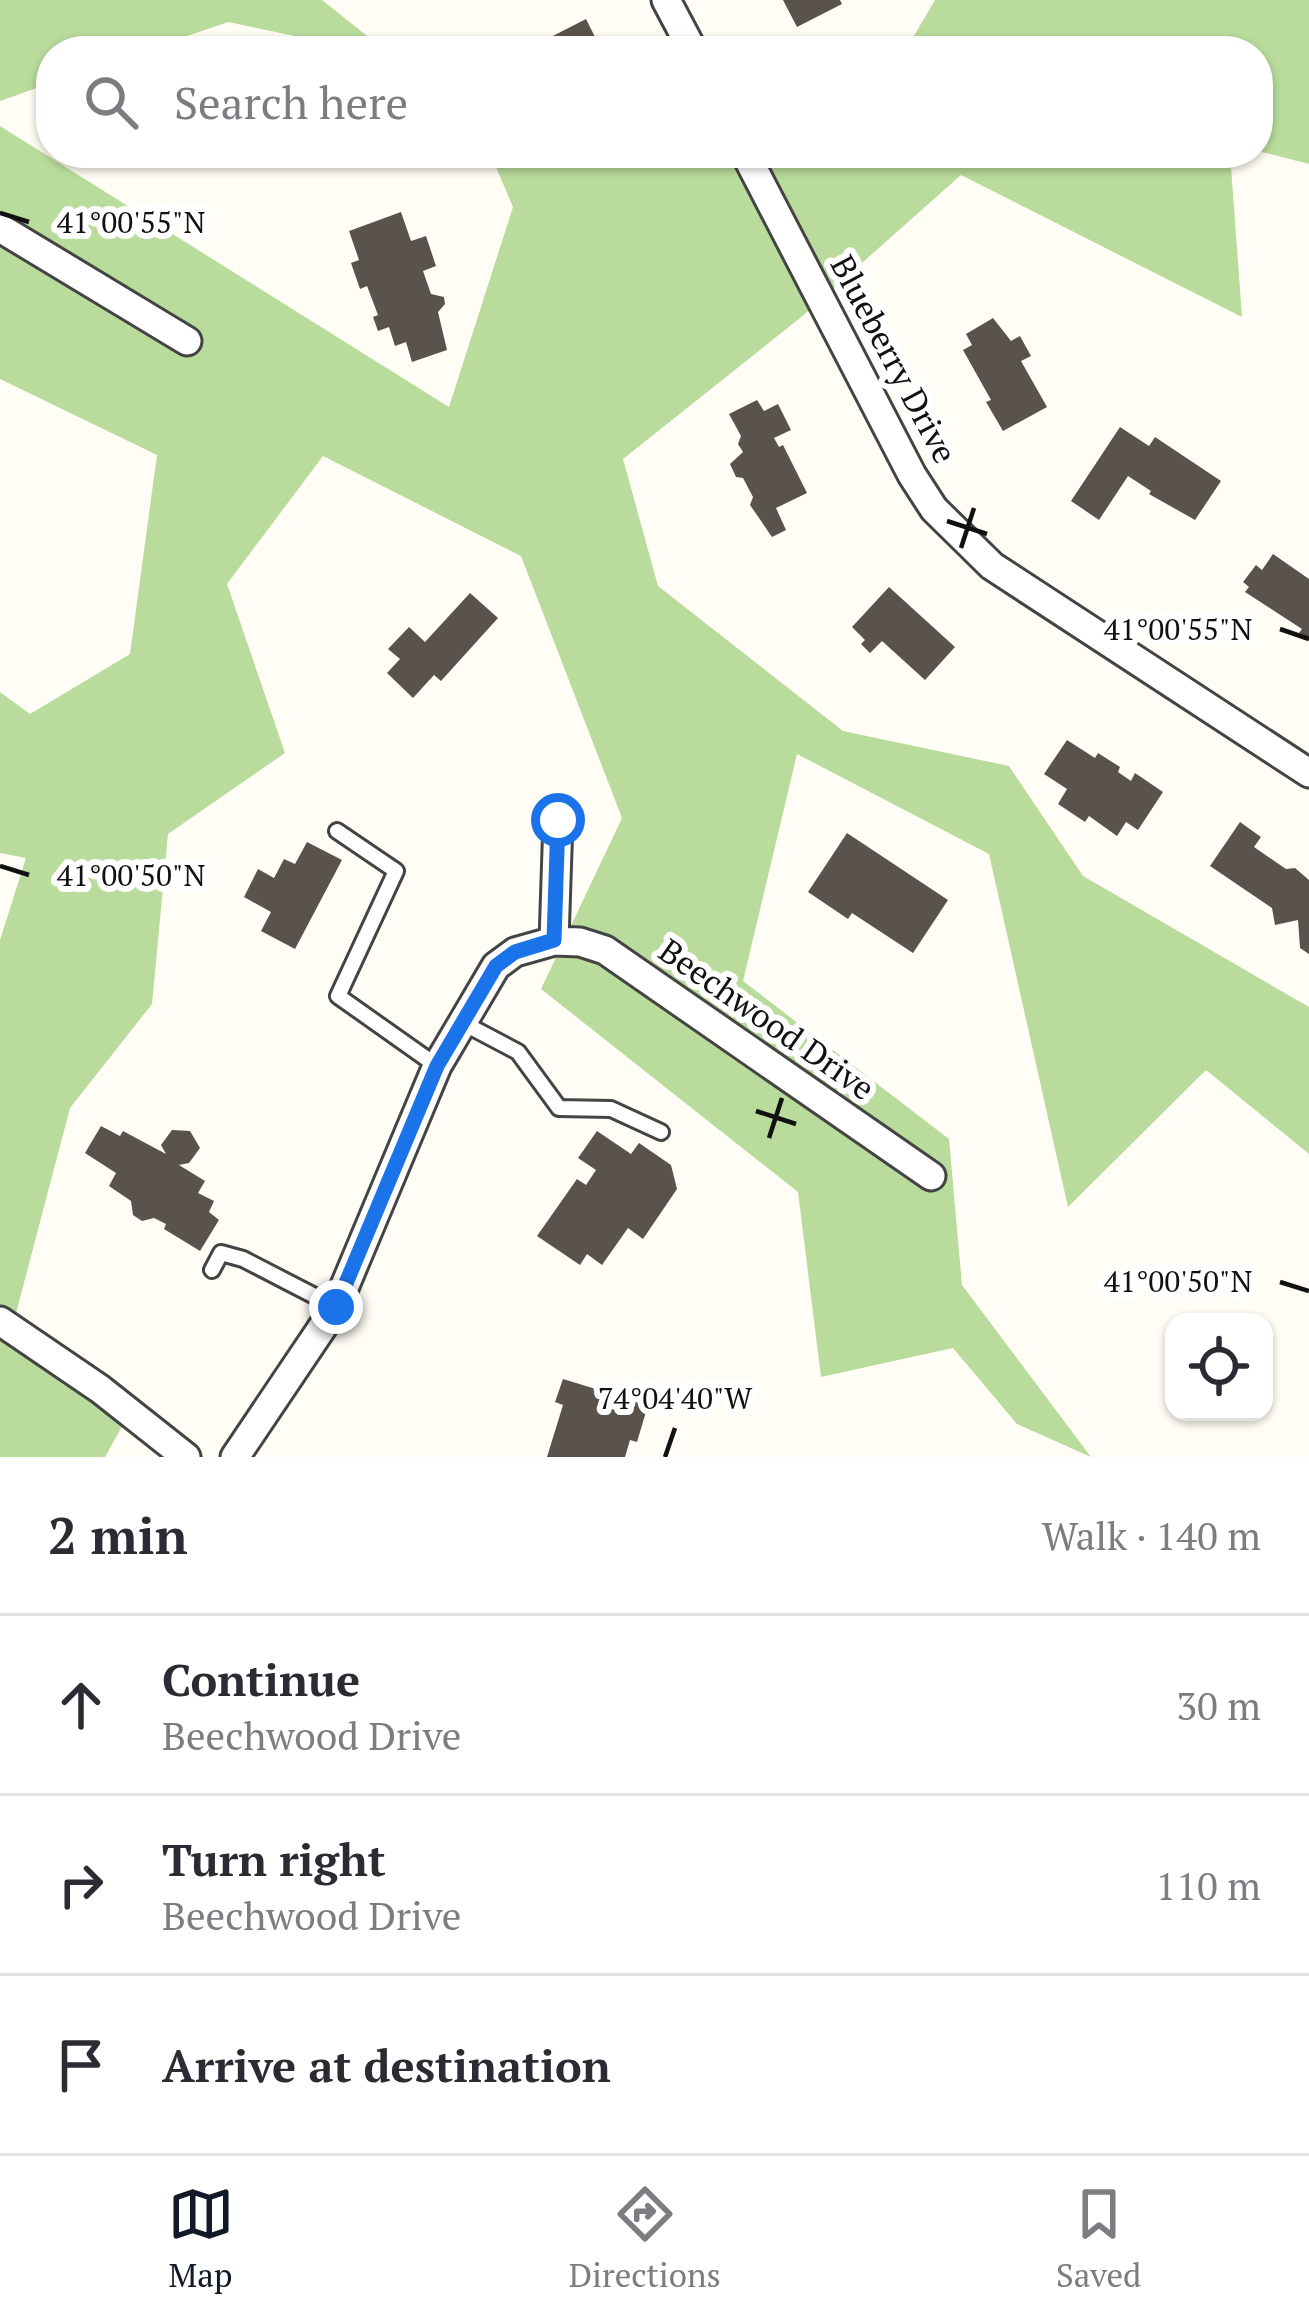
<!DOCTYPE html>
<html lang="en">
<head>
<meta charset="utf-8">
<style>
  body { margin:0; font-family:"PT Serif",serif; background:#f7f7f7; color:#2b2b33 }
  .controls { position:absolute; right:36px; bottom:36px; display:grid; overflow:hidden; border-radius:24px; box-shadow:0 3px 9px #0004 }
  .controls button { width:108px; height:108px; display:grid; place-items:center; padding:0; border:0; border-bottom:3px solid #e1e1e2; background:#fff; color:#2b2b33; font:60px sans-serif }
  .stop { position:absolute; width:36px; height:36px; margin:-27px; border:9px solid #1a73e8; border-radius:50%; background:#fff }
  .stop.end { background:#1a73e8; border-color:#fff; box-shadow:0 3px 12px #0008 }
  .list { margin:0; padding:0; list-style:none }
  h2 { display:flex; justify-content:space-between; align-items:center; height:156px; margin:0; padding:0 48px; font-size:51px }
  h2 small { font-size:39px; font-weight:400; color:#7c7c81 }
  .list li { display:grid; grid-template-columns:78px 1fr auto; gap:36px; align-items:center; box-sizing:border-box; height:180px; padding:0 48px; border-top:3px solid #e1e1e2 }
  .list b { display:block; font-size:45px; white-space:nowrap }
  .list p { margin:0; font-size:39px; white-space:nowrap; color:#7c7c81 }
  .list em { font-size:39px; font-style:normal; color:#7c7c81 }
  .icon { flex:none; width:66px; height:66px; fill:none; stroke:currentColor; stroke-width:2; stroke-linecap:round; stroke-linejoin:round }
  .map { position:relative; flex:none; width:1309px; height:1457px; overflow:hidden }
  .search { position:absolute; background:#fff; box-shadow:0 3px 9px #0004; left:36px; right:36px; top:36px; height:132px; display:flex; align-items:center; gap:30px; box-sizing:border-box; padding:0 42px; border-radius:48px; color:#7c7c81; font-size:45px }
  .sheet { height:696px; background:#fff }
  nav { display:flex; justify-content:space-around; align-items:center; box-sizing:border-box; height:168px; border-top:3px solid #e1e1e2; background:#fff; font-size:33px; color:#7c7c81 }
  nav a { display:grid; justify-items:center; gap:6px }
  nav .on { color:#111827 }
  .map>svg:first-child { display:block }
</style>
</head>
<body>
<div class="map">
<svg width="1309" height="1457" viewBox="0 0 1309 1457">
  <rect width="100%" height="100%" fill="#fffdf5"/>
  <!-- forest -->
  <path fill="#b9dc9c" d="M0,0h322l64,51h-19l-139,-29 -84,29h-93v32l-51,18z
    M935,0h374v164l-51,-13v-100h-353z
    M0,126l449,281 64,-200 -23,-54h740l12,164 -281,-142 -161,143 -177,141 35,127 185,145 166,35 74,110 226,131v147l-103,-84 -138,137 -79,-353 -192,-100 -54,227 206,158 13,146 129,172 -74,-33 -64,-76 -132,29 -23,-185 -257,-203 81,-171 -101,-262 -198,-100 -96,128 58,169 -117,81 -16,170 -82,104 -55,209 116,93 -26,47h-105v-517l26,-82 -26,-5v-161l30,22 100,-60 27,-199 -157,-76z"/>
  <!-- building -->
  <path fill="#5a524d" d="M783,0h57l2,4 -45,23z
    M586,19l16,32h-52l-5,-11z
    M401,212l10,29 15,-5 10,30 -13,5 8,23 13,3 1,7 -7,8 9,38 -35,12 -6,-20 -11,4 -6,-19 -11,4 -5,-14 5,-2 -11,-29 -7,3 -9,-26 8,-3 -10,-29z
    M993,318l18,23 9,-5 11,20 -10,5 26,46 -44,24 -17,-29 5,-2 -28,-50 9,-5 -6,-11z
    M757,400l7,11 14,-7 13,26 -17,8 5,9 4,-2 24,48 -31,15 10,22 -14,7 -22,-32 3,-8 -10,-19 -7,-1 -6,-13 13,-12 -5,-8 3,-8 -12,-22z
    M1120,427l29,19 6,-9 66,44 -26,39 -46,-26 2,-3 -23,-15 -29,44 -28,-19z
    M1273,554l36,25v61l-10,-7 3,-4 -57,-37 4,-5 -6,-5 13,-17 6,5z
    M889,587l66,60 -30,33 -43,-39 -12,12 -9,-9 4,-4 -13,-13z
    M470,593l28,25 -57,63 -7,-6 -21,23 -26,-25 13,-14 -12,-10 21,-22 16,15z
    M1067,740l28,18 3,-5 22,14 -2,5 13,9 4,-8 28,19 -25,38 -12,-8 -9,14 -28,-20 -4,6 -27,-18 9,-15 -23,-15z
    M1240,822l21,15 -7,10 32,22 9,-1 14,12v74l-9,-6 -2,-28 -23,5 -3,-17 -62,-42z
    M847,833l101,67 -35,53 -61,-40 -4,6 -40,-27z
    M307,842l35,18 -47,89 -34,-18 10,-19 -27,-15 14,-28 16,9 10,-19 11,5z
    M101,1126l19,10 3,-5 43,23 -5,-9 11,-15 18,1 10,17 -11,15 -10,2 26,16 -7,12 16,8 -5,11 10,8 -19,31 -36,-22 2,-5 -12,-6 -12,3 -9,-6 -2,-14 -22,-15 7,-13 -31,-20z
    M597,1131l34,23 8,-11 32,22 6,24 -34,50 -15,-11 -26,37 -15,-11 -7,11 -43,-29 40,-57 9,6 10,-15 -18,-12z
    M563,1379l85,26 -11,37 -7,-2 -5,17h-78l16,-52 -8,-3z"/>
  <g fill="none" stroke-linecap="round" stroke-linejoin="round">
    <!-- service casing -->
    <g stroke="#444" stroke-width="20">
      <path id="service" d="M337,831l59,40 -58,125 99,70
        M463,1023l55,29 41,56 52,1 50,23
        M212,1270l9,-17 22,6 93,48"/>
    </g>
    <!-- minor casing -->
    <g stroke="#444" stroke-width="33">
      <path id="minor" d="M666,0l27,51
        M745,153l167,322 22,34 58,57 317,207
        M0,228l187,113
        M554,941l4,-121
        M0,1321l100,68 86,68
        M235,1457l101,-150 101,-241 59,-100 19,-14 39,-11 26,1 25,8 326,226"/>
    </g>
    <!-- service -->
    <use href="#service" stroke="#fff" stroke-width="14"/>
    <!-- minor -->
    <use href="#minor" stroke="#fff" stroke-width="27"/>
  </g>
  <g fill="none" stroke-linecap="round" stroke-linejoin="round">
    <!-- route -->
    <path stroke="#1a73e8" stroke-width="15" d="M336,1307l101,-241 59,-100 19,-14 39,-12 4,-120"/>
  </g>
  <!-- ticks -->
  <path fill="none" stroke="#111" stroke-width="4.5" d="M0,213l29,9M947,521l40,13M961,548l13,-40M1280,629l29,10M0,866l29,9M756,1111l40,13M769,1138l13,-40M1280,1282l29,9M665,1457l10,-29"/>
  <g text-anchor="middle" stroke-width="12" stroke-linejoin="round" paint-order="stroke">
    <!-- street labels -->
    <g font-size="33" fill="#111" stroke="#fff">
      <text transform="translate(894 359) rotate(62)" y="12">Blueberry Drive</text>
      <text transform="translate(767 1019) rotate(35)" y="12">Beechwood Drive</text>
    </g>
  </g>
  <g font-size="30" text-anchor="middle" fill="#111" stroke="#fff" stroke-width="12" stroke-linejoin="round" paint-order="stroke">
    <text x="131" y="233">41°00'55"N</text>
    <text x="1178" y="640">41°00'55"N</text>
    <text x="131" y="886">41°00'50"N</text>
    <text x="1178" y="1292">41°00'50"N</text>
    <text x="675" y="1409">74°04'40"W</text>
  </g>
</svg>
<div class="controls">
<button><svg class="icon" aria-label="locate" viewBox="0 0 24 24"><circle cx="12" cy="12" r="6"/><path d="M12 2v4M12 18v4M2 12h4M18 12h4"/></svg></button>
</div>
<div class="stop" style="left:558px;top:820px"></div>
<div class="stop end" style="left:336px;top:1307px"></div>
<div class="search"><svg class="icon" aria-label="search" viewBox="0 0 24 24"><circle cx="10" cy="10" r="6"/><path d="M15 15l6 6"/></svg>Search here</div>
</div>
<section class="sheet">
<h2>2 min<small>Walk · 140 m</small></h2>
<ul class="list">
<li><svg class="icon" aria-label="ahead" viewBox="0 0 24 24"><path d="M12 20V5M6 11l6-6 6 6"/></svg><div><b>Continue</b><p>Beechwood Drive</p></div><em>30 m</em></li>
<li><svg class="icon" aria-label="right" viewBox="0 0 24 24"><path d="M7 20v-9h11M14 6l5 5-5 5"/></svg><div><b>Turn right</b><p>Beechwood Drive</p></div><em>110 m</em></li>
<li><svg class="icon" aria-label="arrive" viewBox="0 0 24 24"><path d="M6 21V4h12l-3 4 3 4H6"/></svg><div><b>Arrive at destination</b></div></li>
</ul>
</section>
<nav>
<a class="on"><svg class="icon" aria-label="map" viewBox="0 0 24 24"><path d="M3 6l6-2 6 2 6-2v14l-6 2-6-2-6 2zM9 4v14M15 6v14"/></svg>Map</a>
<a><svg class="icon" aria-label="directions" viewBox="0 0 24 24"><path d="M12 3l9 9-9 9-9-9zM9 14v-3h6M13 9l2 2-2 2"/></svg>Directions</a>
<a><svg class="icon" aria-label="saved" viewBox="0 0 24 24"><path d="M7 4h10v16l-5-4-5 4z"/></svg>Saved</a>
</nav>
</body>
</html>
